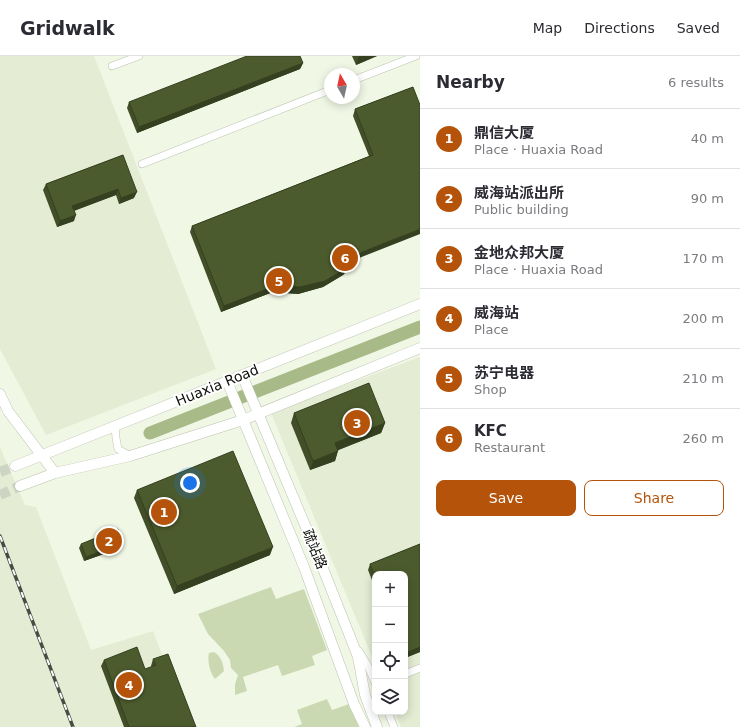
<!DOCTYPE html>
<html lang="en">
<head>
<meta charset="utf-8">
<style>
  body { margin:0; font-family:"DejaVu Sans","Noto Sans SC",sans-serif; background:#f7f7f7; color:#2b2b33 }
  .controls { position:absolute; right:12px; bottom:12px; display:grid; overflow:hidden; border-radius:8px; box-shadow:0 2px 10px #0003 }
  .controls button { width:36px; height:36px; display:grid; place-items:center; padding:0; border:0; border-bottom:1px solid #e1e1e2; background:#fff; color:#2b2b33; font:20px sans-serif }
  .compass { position:absolute; left:324px; top:12px; width:36px; height:36px; border-radius:50%; background:#fff; box-shadow:0 2px 10px #0003; rotate:351deg }
  .you { position:absolute; left:190px; top:427px; width:14px; height:14px; margin:-10px; border:3px solid #fff; border-radius:50%; background:#1a73e8; box-shadow:0 0 0 6px #1a73e833 }
  .badge { display:grid; place-items:center; width:26px; height:26px; border-radius:50%; background:#b45309; color:#fff; font-size:13px; font-weight:700 }
  .pin { position:absolute; translate:-50% -50%; border:2px solid #fff; box-shadow:0 1px 4px #0006 }
  .list { margin:0; padding:0; list-style:none }
  h2 { display:flex; justify-content:space-between; align-items:center; height:52px; margin:0; padding:0 16px; font-size:17px }
  h2 small { font-size:13px; font-weight:400; color:#7c7c81 }
  .list li { display:grid; grid-template-columns:26px 1fr auto; gap:12px; align-items:center; box-sizing:border-box; height:60px; padding:0 16px; border-top:1px solid #e1e1e2 }
  .list b { display:block; font-size:15px; white-space:nowrap }
  .list p { margin:0; font-size:13px; white-space:nowrap; color:#7c7c81 }
  .list em { font-size:13px; font-style:normal; color:#7c7c81 }
  .actions { display:flex; gap:8px; padding:12px 16px }
  .actions a { flex:1; padding:9px 0; border:1px solid #b45309; border-radius:8px; text-align:center; font-size:14px; color:#b45309 }
  .actions .main { background:#b45309; color:#fff }
  .icon { flex:none; width:22px; height:22px; fill:none; stroke:currentColor; stroke-width:2; stroke-linecap:round; stroke-linejoin:round }
  .map { position:relative; flex:none; width:420px; height:671px; overflow:hidden }
  header { display:flex; align-items:center; gap:24px; box-sizing:border-box; height:56px; padding:0 20px; background:#fff; border-bottom:1px solid #e1e1e2 }
  header strong { font-size:19px }
  nav { display:flex; gap:22px; margin-inline-start:auto; font-size:14px }
  main { display:flex }
  aside { flex:1; background:#fff }
  .map>svg:first-child { display:block }
</style>
</head>
<body>
<header>
<strong>Gridwalk</strong>
<nav><a>Map</a><a>Directions</a><a>Saved</a></nav>
</header>
<main>
<div class="map">
<svg width="420" height="671" viewBox="0 0 420 671">
  <rect width="100%" height="100%" fill="#f0f7e5"/>
  <!-- built -->
  <path fill="#e4ecd4" d="M0,0h94l122,313 -170,66 -46,-86z
    M420,301v370h-19l-6,-15h10v-138h-30v90l-104,-251z
    M0,391l25,58 11,2 55,143 62,-19 37,96h-190z"/>
  <!-- green -->
  <path fill="#cad9b2" d="M271,531l5,12 28,-10 23,61 -15,6 3,9 -33,11 -4,-11 -35,12 4,14 -12,4v-11l3,-9 -7,-7 -1,-8 -6,-9 -16,-17 -10,-20z
    M214,596c7,4 9,11 10,19l-9,8c-5,-6 -8,-19 -6,-26z
    M327,643l5,11 17,-6 10,23h-65l8,-3 -5,-14z"/>
  <g fill="none" stroke-linecap="round" stroke-linejoin="round">
    <!-- river -->
    <path stroke="#a8ba88" stroke-width="13" d="M150,377l270,-106"/>
    <!-- secondary-tunnel -->
    <path stroke="#ced4c4" stroke-width="10" stroke-dasharray="10 5" stroke-linecap="butt" d="M0,416l15,-6
      M0,439l20,-9"/>
    <!-- street casing -->
    <g stroke="#bcc3b1" stroke-width="8">
      <path id="street" d="M112,10l27,-10
        M354,24l62,-24
        M142,108l188,-74
        M115,369l1,13 2,11 12,7
        M359,595l9,15 7,17
        M405,618l15,-6
        M388,656l6,15"/>
    </g>
    <!-- secondary casing -->
    <g stroke="#bcc3b1" stroke-width="11">
      <path id="secondary" d="M242,319l76,181 31,78 9,23 7,38 12,32
        M227,325l77,186 50,137 11,23
        M0,338l8,17 47,62
        M15,410l405,-162
        M20,430l35,-13 75,-17 113,-36 177,-72"/>
    </g>
    <!-- street -->
    <use href="#street" stroke="#fff" stroke-width="7"/>
    <!-- secondary -->
    <use href="#secondary" stroke="#fff" stroke-width="10"/>
    <!-- rail casing -->
    <g stroke="#494c43" stroke-width="3.5">
      <path id="rail" d="M0,480l73,191"/>
    </g>
    <!-- rail -->
    <use href="#rail" stroke="#fff" stroke-width="2" stroke-dasharray="6" stroke-linecap="butt"/>
  </g>
  <!-- wall -->
  <path fill="#414e27" d="M352,0h25l-21,9z
    M303,7l-3,6 -163,64 -10,-25 2,-6z
    M413,31l-54,171 -16,17 -20,12 -25,7 -25,-2 -52,20 -31,-80 2,-6 177,-70 -16,-40 2,-7z
    M123,99l11,43 -15,6 -3,-9 -42,16v10l-17,6 -14,-37 3,-6z
    M294,357l91,10 -4,10 -43,17 -3,11 -25,9 -19,-47z
    M137,434l133,65 -96,39 -40,-96z
    M123,487l-2,5 -37,13 -5,-13 2,-4z
    M420,488v108l-15,6v-84h-30v14l-7,-18 2,-6z
    M153,603l43,68h-72l-23,-61 3,-6 41,9 7,-2 -1,-1z"/>
  <!-- shaded-wall -->
  <path fill="#354020" d="M359,0h18l-21,9z
    M303,7l-3,6 -163,64 2,-6z
    M118,133l-2,6 -46,17 2,-6z
    M137,136l-3,6 -15,6 2,-6z
    M76,159l-2,6 -17,6 3,-6z
    M420,173v5l-61,24 -16,17 -20,12 -25,7 -25,-2 -52,20 3,-6z
    M385,367l-4,10 -50,20 4,-10z
    M338,395l-3,10 -25,9 3,-9z
    M123,487l-2,5 -37,13 2,-4z
    M273,491l-3,8 -96,39 3,-8z
    M420,591v5l-15,6 1,-5z"/>
  <!-- building -->
  <path fill="#4c5b2d" stroke="#354020" d="M247,0h53l3,7 -164,64 -10,-25z
    M413,31l7,18v124l-58,23 -17,17 -20,12 -25,6 -25,-1 -51,20 -32,-80 181,-71 -18,-46z
    M123,99l14,37 -16,6 -3,-9 -46,17 4,9 -16,6 -14,-37z
    M369,327l16,40 -50,20 3,8 -25,10 -19,-48z
    M233,395l40,96 -96,39 -40,-96z
    M118,473l5,14 -37,14 -5,-13z
    M420,488v103l-14,6 -1,-2v-77h-30v3l-5,-13z
    M137,591l8,22 11,-4 -3,-6 15,-5 28,73h-67l-25,-67z"/>
  <g text-anchor="middle" stroke-width="4" stroke-linejoin="round" paint-order="stroke">
    <!-- street labels -->
    <g font-size="14" fill="#0e100a" stroke="#fff">
      <text transform="translate(217 329) rotate(-22)" y="5">Huaxia Road</text>
      <text transform="translate(315 493) rotate(68)" y="5">疏站路</text>
    </g>
  </g>
</svg>
<div class="controls">
<button>+</button>
<button>−</button>
<button><svg class="icon" aria-label="locate" viewBox="0 0 24 24"><circle cx="12" cy="12" r="6"/><path d="M12 2v4M12 18v4M2 12h4M18 12h4"/></svg></button>
<button><svg class="icon" aria-label="layers" viewBox="0 0 24 24"><path d="M12 4l9 5-9 5-9-5zM3 14l9 5 9-5"/></svg></button>
</div>
<svg class="compass" viewBox="-18 -18 36 36"><path d="M0-13l5 13h-10z" fill="#e53935"/><path d="M0 13l5-13h-10z" fill="#7c7c81"/></svg>
<div class="you"></div>
<div class="pin badge" style="left:164px;top:456px">1</div>
<div class="pin badge" style="left:109px;top:485px">2</div>
<div class="pin badge" style="left:357px;top:367px">3</div>
<div class="pin badge" style="left:129px;top:629px">4</div>
<div class="pin badge" style="left:279px;top:225px">5</div>
<div class="pin badge" style="left:345px;top:202px">6</div>
</div>
<aside>
<h2>Nearby<small>6 results</small></h2>
<ul class="list">
<li><span class="badge">1</span><div><b>鼎信大厦</b><p>Place · Huaxia Road</p></div><em>40 m</em></li>
<li><span class="badge">2</span><div><b>威海站派出所</b><p>Public building</p></div><em>90 m</em></li>
<li><span class="badge">3</span><div><b>金地众邦大厦</b><p>Place · Huaxia Road</p></div><em>170 m</em></li>
<li><span class="badge">4</span><div><b>威海站</b><p>Place</p></div><em>200 m</em></li>
<li><span class="badge">5</span><div><b>苏宁电器</b><p>Shop</p></div><em>210 m</em></li>
<li><span class="badge">6</span><div><b>KFC</b><p>Restaurant</p></div><em>260 m</em></li>
</ul>
<div class="actions"><a class="main">Save</a><a>Share</a></div>
</aside>
</main>
</body>
</html>
